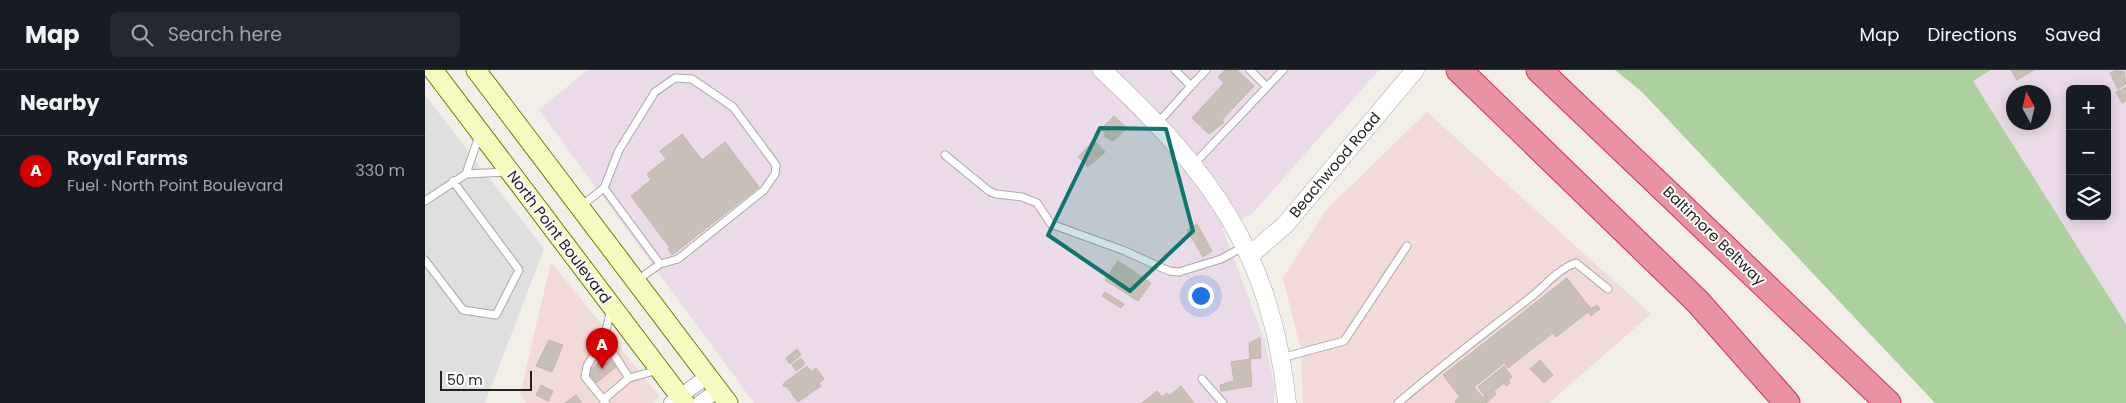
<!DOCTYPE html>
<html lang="en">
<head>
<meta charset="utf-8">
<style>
  body { margin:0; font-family:Poppins,sans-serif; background:#242831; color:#f1f3f6 }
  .controls { position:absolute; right:15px; top:15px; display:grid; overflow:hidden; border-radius:8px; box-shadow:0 2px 12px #0003 }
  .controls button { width:45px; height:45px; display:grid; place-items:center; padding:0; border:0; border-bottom:1px solid #363941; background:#171b24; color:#f1f3f6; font:25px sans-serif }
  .compass { position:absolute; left:1581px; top:15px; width:45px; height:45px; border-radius:50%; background:#171b24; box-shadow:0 2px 12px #0003; rotate:352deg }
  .scale { position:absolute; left:15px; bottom:12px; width:92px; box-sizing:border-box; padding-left:5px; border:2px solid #222; border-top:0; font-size:14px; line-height:18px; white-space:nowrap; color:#222; -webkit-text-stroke:4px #fff; paint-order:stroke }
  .you { position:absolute; left:775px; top:225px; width:18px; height:18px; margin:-12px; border:4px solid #fff; border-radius:50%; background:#1a73e8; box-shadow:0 0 0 8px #1a73e833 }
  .badge { display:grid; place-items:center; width:32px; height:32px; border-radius:50%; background:#d40000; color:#fff; font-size:16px; font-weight:700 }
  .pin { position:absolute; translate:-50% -41px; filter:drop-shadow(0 1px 2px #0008) }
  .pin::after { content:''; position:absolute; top:26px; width:18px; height:15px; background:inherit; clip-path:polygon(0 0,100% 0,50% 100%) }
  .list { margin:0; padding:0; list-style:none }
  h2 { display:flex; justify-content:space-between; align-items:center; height:65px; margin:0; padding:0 20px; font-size:21px }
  h2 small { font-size:16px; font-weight:400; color:#9ea1a6 }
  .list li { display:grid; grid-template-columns:32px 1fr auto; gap:15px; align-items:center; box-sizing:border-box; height:70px; padding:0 20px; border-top:1px solid #363941 }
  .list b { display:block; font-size:19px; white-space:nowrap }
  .list p { margin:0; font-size:16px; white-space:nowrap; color:#9ea1a6 }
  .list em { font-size:16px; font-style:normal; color:#9ea1a6 }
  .icon { flex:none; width:28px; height:28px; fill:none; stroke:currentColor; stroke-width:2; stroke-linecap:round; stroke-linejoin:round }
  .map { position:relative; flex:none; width:1701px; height:333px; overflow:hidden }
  header { display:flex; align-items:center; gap:30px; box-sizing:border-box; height:70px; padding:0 25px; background:#171b24; border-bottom:1px solid #363941 }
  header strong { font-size:24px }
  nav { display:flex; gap:28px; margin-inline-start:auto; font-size:18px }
  .search { width:350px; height:45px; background:#242831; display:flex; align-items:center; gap:12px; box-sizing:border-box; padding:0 18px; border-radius:8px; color:#9ea1a6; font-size:19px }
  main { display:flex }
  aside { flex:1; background:#171b24 }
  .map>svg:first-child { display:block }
</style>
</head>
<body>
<header>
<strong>Map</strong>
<div class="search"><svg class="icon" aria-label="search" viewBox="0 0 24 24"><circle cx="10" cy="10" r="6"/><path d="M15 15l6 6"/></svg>Search here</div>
<nav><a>Map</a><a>Directions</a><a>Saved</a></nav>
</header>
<main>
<aside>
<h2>Nearby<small></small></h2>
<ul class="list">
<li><span class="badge">A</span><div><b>Royal Farms</b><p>Fuel · North Point Boulevard</p></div><em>330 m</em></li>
</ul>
</aside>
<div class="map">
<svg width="1701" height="333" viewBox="0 0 1701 333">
  <rect width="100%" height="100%" fill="#f2efe9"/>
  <!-- residential -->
  <path fill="#e0dfdf" d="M0,25l119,154 -59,154h-60z"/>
  <!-- commercial -->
  <path fill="#f2dad9" d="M1002,42l224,202 -102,89h-246l-2,-52 -18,-73 43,-68z
    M126,192l109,135 -8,6h-126l-6,-8z"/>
  <!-- industrial -->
  <path fill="#ebdbe8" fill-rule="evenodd" d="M162,0h792l-127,144 -30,13 42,112 11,48 -1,16h-520l-215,-293z
    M1566,0h135v254l-153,-243zM1645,19h37v127h-37zM1588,22h30v30h-30z"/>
  <!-- forest -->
  <path fill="#add19e" d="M1190,0h376l-18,11 153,243v79h-191l-293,-311z"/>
  <!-- building -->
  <path fill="#c7bfb8" stroke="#c4b6ab" d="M800,0h12l17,16 -32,34 2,2 -15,12 -17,-16 32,-35 -6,-6z
    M1586,0h23l-17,10z
    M1691,0l6,2 -10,5 -2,-4z
    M1699,1l2,13 -8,5 -6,-11z
    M1701,17v14l-4,2 -6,-11z
    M689,46l13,12 -14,13 -9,-5 2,-2 -5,-5z
    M257,64l20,26 23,-18 34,45 -87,68 -4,-6 2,-1 -39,-52 20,-16 -4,-6 19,-15 -6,-8z
    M669,70l11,12 -17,15 -10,-10z
    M772,154l15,27 -9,6 -16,-27z
    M693,191l33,22 -13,18 -33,-21z
    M1142,208l24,31 6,-4 3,4 -9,7 -3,-4 -32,25 -3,-4 -45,35 -4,-5 -30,24 9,11 2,-2 -7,-9 26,-21 8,11 -4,3 2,3 -4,3 -2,-3 -10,8 2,3 -10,9h-30l-1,-2 5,-4 -17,-22z
    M680,222l19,12 -3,4 -19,-12z
    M835,268l1,20 -11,1 -1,-16z
    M124,270l14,5 -11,27 -16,-6z
    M372,279l4,6 -11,9 -4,-6z
    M183,286l8,11 -20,16 -9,-12z
    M376,288l4,6 -9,7 -4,-6z
    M825,289l2,27 -31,5 -1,-6 14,-4 -3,-19z
    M1115,290l13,15 -9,8 -14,-14z
    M382,296l4,6 5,-4 8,11 -5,4 2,3 -23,16 -11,-15 -4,-1 1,-3z
    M116,315l12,6 -5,10 -12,-6z
    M756,316l13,17h-52l15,-12 5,6 5,-4 2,3z
    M151,325l6,8h-17z"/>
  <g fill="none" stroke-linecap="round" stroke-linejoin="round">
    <!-- service casing -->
    <g stroke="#a9a9a9" stroke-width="9">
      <path id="service" d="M750,0l16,16 15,-16
        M825,0l17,17
        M732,54l34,-38
        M520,85l44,36 7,3 26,3 15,6 14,21 74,27 44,20 10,1 42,-13 22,-12
        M768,95l90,-95
        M41,104l13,-38
        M179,118l56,76
        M0,131l41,-27 40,-2
        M155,137l24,-19 15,-38 36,-58 20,-14 17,1 41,28 43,58 -1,9 -11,16 -86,69 -18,5 -24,17
        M0,190l38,50 33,5 23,-45 -66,-89
        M186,239l-7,30 25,39 29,-8
        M179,269l-17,27 -2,11 21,26
        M856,288l63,-17 63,-95
        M777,309l21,24
        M178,330l26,-22
        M973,333c43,-37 88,-71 133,-106 15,-12 27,-28 45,-34l32,26"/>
    </g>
    <!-- minor casing -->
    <g stroke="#a9a9a9" stroke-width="16">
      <path id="minor" d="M246,333l37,-27
        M275,333l18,-13"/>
    </g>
    <!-- tertiary casing -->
    <g stroke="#a9a9a9" stroke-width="19">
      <path id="tertiary" d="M677,0c108,101 169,181 185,333
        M825,185l35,-30 130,-155"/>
    </g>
    <!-- secondary casing -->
    <g stroke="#707d05" stroke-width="21">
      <path id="secondary" d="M8,0l252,333
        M51,0l252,333"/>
    </g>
    <!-- motorway casing -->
    <g stroke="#dc2a67" stroke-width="27">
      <path id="motorway" d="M1034,0l239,232 89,101
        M1114,0l349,333"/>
    </g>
    <!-- service -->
    <use href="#service" stroke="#fff" stroke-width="7"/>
    <!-- minor -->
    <use href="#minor" stroke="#fff" stroke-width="14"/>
    <!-- tertiary -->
    <use href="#tertiary" stroke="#fff" stroke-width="18"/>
    <!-- secondary -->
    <use href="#secondary" stroke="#f7fabf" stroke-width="19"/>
    <!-- motorway -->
    <use href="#motorway" stroke="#e892a2" stroke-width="25"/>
  </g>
  <!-- marked area -->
  <path fill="#0f766e" fill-opacity="0.2" stroke="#0f766e" stroke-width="4" stroke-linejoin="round" d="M675,58l66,1 27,102 -63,60 -82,-56z"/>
  <g text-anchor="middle" stroke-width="4" stroke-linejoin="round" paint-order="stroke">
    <!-- street labels -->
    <g font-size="15" fill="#222" stroke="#fff">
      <text transform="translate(910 95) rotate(-50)" y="5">Beachwood Road</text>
      <text transform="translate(1289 166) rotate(44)" y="5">Baltimore Beltway</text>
      <text transform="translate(134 167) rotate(53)" y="5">North Point Boulevard</text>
    </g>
  </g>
</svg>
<div class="controls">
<button>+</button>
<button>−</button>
<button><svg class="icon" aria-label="layers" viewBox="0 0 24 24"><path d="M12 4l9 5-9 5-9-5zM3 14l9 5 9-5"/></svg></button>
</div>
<svg class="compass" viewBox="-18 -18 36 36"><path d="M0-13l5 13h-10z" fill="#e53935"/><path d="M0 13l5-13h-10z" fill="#9ea1a6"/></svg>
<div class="scale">50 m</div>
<div class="you"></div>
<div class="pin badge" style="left:177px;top:299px">A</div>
</div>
</main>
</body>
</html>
